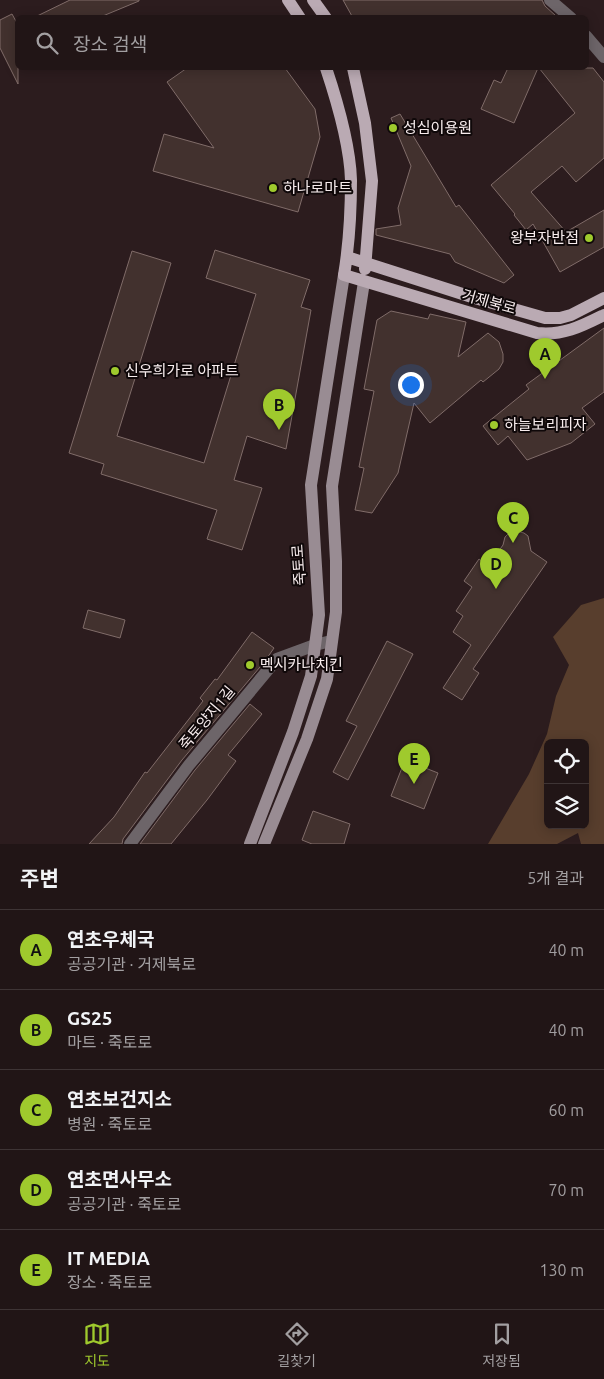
<!DOCTYPE html>
<html lang="ko">
<head>
<meta charset="utf-8">
<style>
  body { margin:0; font-family:Ubuntu,"Noto Sans KR",sans-serif; background:#2d2223; color:#f1f3f6 }
  .controls { position:absolute; right:15px; bottom:15px; display:grid; overflow:hidden; border-radius:8px; box-shadow:0 2px 12px #0003 }
  .controls button { width:45px; height:45px; display:grid; place-items:center; padding:0; border:0; border-bottom:1px solid #3e3435; background:#211516; color:#f1f3f6; font:25px sans-serif }
  .you { position:absolute; left:410px; top:384px; width:18px; height:18px; margin:-12px; border:4px solid #fff; border-radius:50%; background:#1a73e8; box-shadow:0 0 0 8px #1a73e833 }
  .badge { display:grid; place-items:center; width:32px; height:32px; border-radius:50%; background:#9fca2d; color:#111; font-size:16px; font-weight:700 }
  .pin { position:absolute; translate:-50% -41px; filter:drop-shadow(0 1px 2px #0008) }
  .pin::after { content:''; position:absolute; top:26px; width:18px; height:15px; background:inherit; clip-path:polygon(0 0,100% 0,50% 100%) }
  .list { margin:0; padding:0; list-style:none }
  h2 { display:flex; justify-content:space-between; align-items:center; height:65px; margin:0; padding:0 20px; font-size:21px }
  h2 small { font-size:16px; font-weight:400; color:#a29fa1 }
  .list li { display:grid; grid-template-columns:32px 1fr auto; gap:15px; align-items:center; box-sizing:border-box; height:80px; padding:0 20px; border-top:1px solid #3e3435 }
  .list b { display:block; font-size:19px; white-space:nowrap }
  .list p { margin:0; font-size:16px; white-space:nowrap; color:#a29fa1 }
  .list em { font-size:16px; font-style:normal; color:#a29fa1 }
  .icon { flex:none; width:28px; height:28px; fill:none; stroke:currentColor; stroke-width:2; stroke-linecap:round; stroke-linejoin:round }
  .map { position:relative; flex:none; width:604px; height:844px; overflow:hidden }
  .search { position:absolute; background:#211516; box-shadow:0 2px 12px #0003; left:15px; right:15px; top:15px; height:55px; display:flex; align-items:center; gap:12px; box-sizing:border-box; padding:0 18px; border-radius:8px; color:#a29fa1; font-size:19px }
  .sheet { height:465px; background:#211516 }
  nav { display:flex; justify-content:space-around; align-items:center; box-sizing:border-box; height:70px; border-top:1px solid #3e3435; background:#211516; font-size:14px; color:#a29fa1 }
  nav a { display:grid; justify-items:center; gap:2px }
  nav .on { color:#9fca2d }
  .map>svg:first-child { display:block }
</style>
</head>
<body>
<div class="map">
<svg width="604" height="844" viewBox="0 0 604 844">
  <rect width="100%" height="100%" fill="#2c1c1e"/>
  <!-- green -->
  <path fill="#583e2d" fill-rule="evenodd" d="M604,598v246h-23l-3,-11 -21,11h-69l41,-70 18,-40 9,-38 13,-31 -16,-28 28,-32zM548,743h37v82h-37z"/>
  <!-- building -->
  <path fill="#42312e" stroke="#806c69" d="M70,0h69v1l-41,17h-65z
    M343,0h199l3,6 11,10 -1,2h-202z
    M12,14l6,11v59l-18,-36v-28z
    M187,68h98l30,41 5,28 -22,75 -145,-41 11,-37 50,14 -47,-66z
    M508,68h30l-24,55 -33,-14 13,-29 7,3z
    M539,68h54l11,14v76l-28,24 -14,-16 -31,26 35,40 38,-22v37l-44,25 -27,-48 -7,6 -12,-15 1,-1 -24,-29 84,-72z
    M400,114l56,93 3,-2 55,70 -10,8 -49,-21 -5,-8 -74,-19v-6l25,-4 -3,-17 13,-42 -20,-48z
    M215,250l95,30 -9,27 10,3 -25,139 -39,-13 -13,44 28,8 -20,62 -35,-11 10,-29 -116,-36 3,-10 -35,-11 63,-202 39,12 -54,173 87,27 52,-169 -50,-16z
    M391,311l37,8 2,-5 36,8 -8,35 30,-24 11,9 4,12v8l-4,7 -16,13 -2,-2 -51,43 -16,-20 -16,70 -26,40 -17,-3 9,-42 -5,-1 15,-76 -10,-2 13,-69z
    M604,328v64l-22,16 13,16 -24,19 -44,17 -19,-24 -10,9 -15,-19 46,-37 -3,-4z
    M516,531l8,2 4,3 3,15 16,11 -74,107 6,4 -17,27 -19,-12 28,-43 -18,-13 10,-16 -7,-5 16,-24 -8,-6 15,-22 9,7 15,-21 2,-8 3,-3z
    M88,610l37,10 -5,18 -37,-10z
    M252,632l22,16 -9,13 -83,99 -59,79 -1,5h-33l25,-27 31,-45 2,1 56,-72 -3,-3 15,-19 2,1z
    M387,641l26,13 -65,126 -15,-8 24,-46 -11,-5z
    M250,704l12,10 -34,41 8,6 -29,39 -36,44h-31l55,-74z
    M405,760l33,13 -14,36 -33,-13z
    M313,811l37,13 -6,20h-32l-10,-4z"/>
  <g fill="none" stroke-linecap="round" stroke-linejoin="round">
    <!-- street -->
    <path stroke="#6d6569" stroke-width="12" d="M550,0l21,18
      M586,36l18,21
      M130,844l59,-79 88,-106 38,-14 16,-4"/>
    <!-- secondary -->
    <path stroke="#998c93" stroke-width="12" d="M250,844l43,-112 18,-56 8,-61 -8,-130 33,-210
      M264,844l43,-105 20,-60 9,-67v-51l-4,-75 32,-204"/>
    <!-- primary -->
    <path stroke="#baaab3" stroke-width="12" d="M288,0l12,18
      M313,0l13,18
      M326,68c11,33 24,77 25,112 0,30 -2,65 -7,95l193,58c26,3 45,-7 67,-18
      M353,68l12,55 7,58 -7,88
      M347,257l128,41 70,20h15l11,-3 33,-17"/>
  </g>
  <!-- markers -->
  <g fill="#9fca2d" stroke="#0f0809" stroke-width="2">
    <circle cx="393" cy="128" r="5"/>
    <circle cx="273" cy="188" r="5"/>
    <circle cx="589" cy="238" r="5"/>
    <circle cx="115" cy="371" r="5"/>
    <circle cx="494" cy="425" r="5"/>
    <circle cx="250" cy="665" r="5"/>
  </g>
  <g text-anchor="middle" stroke-width="4" stroke-linejoin="round" paint-order="stroke">
    <!-- poi labels -->
    <g font-size="15" fill="#f7eced" stroke="#0f0809" text-anchor="start">
      <text x="403" y="133">성심이용원</text>
      <text x="283" y="193">하나로마트</text>
      <text x="579" y="243" text-anchor="end">왕부자반점</text>
      <text x="125" y="376">신우희가로 아파트</text>
      <text x="504" y="430">하늘보리피자</text>
      <text x="260" y="670">멕시카나치킨</text>
    </g>
    <!-- street labels -->
    <g font-size="15" fill="#f7eced" stroke="#0f0809">
      <text transform="translate(489 302) rotate(16)" y="5">거제북로</text>
      <text transform="translate(299 565) rotate(-94)" y="5">죽토로</text>
      <text transform="translate(207 718) rotate(-50)" y="5">죽토양지1길</text>
    </g>
  </g>
</svg>
<div class="controls">
<button><svg class="icon" aria-label="locate" viewBox="0 0 24 24"><circle cx="12" cy="12" r="6"/><path d="M12 2v4M12 18v4M2 12h4M18 12h4"/></svg></button>
<button><svg class="icon" aria-label="layers" viewBox="0 0 24 24"><path d="M12 4l9 5-9 5-9-5zM3 14l9 5 9-5"/></svg></button>
</div>
<div class="you"></div>
<div class="pin badge" style="left:545px;top:379px">A</div>
<div class="pin badge" style="left:279px;top:430px">B</div>
<div class="pin badge" style="left:513px;top:543px">C</div>
<div class="pin badge" style="left:496px;top:589px">D</div>
<div class="pin badge" style="left:414px;top:784px">E</div>
<div class="search"><svg class="icon" aria-label="search" viewBox="0 0 24 24"><circle cx="10" cy="10" r="6"/><path d="M15 15l6 6"/></svg>장소 검색</div>
</div>
<section class="sheet">
<h2>주변<small>5개 결과</small></h2>
<ul class="list">
<li><span class="badge">A</span><div><b>연초우체국</b><p>공공기관 · 거제북로</p></div><em>40 m</em></li>
<li><span class="badge">B</span><div><b>GS25</b><p>마트 · 죽토로</p></div><em>40 m</em></li>
<li><span class="badge">C</span><div><b>연초보건지소</b><p>병원 · 죽토로</p></div><em>60 m</em></li>
<li><span class="badge">D</span><div><b>연초면사무소</b><p>공공기관 · 죽토로</p></div><em>70 m</em></li>
<li><span class="badge">E</span><div><b>IT MEDIA</b><p>장소 · 죽토로</p></div><em>130 m</em></li>
</ul>
</section>
<nav>
<a class="on"><svg class="icon" aria-label="map" viewBox="0 0 24 24"><path d="M3 6l6-2 6 2 6-2v14l-6 2-6-2-6 2zM9 4v14M15 6v14"/></svg>지도</a>
<a><svg class="icon" aria-label="directions" viewBox="0 0 24 24"><path d="M12 3l9 9-9 9-9-9zM9 14v-3h6M13 9l2 2-2 2"/></svg>길찾기</a>
<a><svg class="icon" aria-label="saved" viewBox="0 0 24 24"><path d="M7 4h10v16l-5-4-5 4z"/></svg>저장됨</a>
</nav>
</body>
</html>
